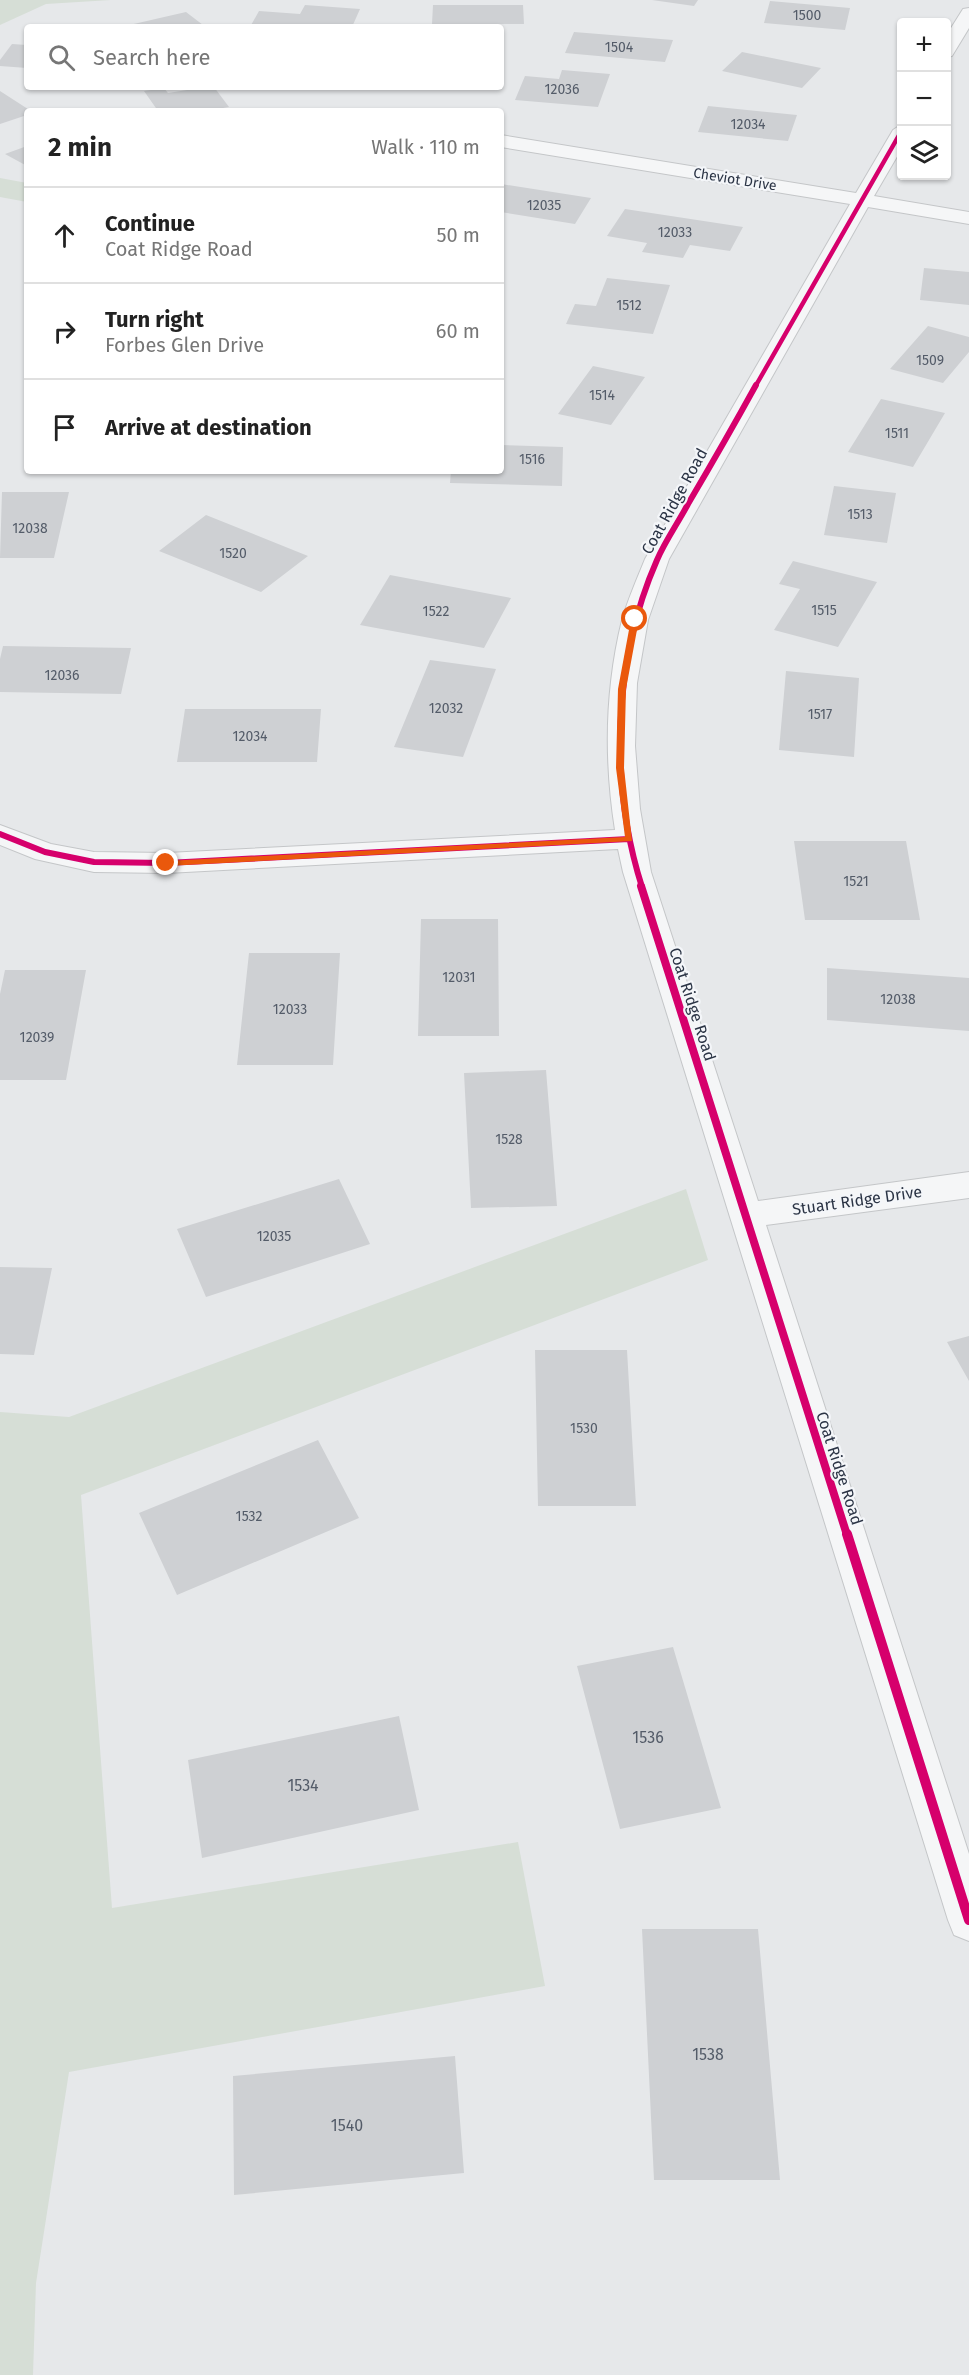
<!DOCTYPE html>
<html lang="en">
<head>
<meta charset="utf-8">
<style>
  body { margin:0; font-family:"Fira Sans",sans-serif; background:#f2f2f2; color:#222 }
  .controls { position:absolute; right:18px; top:18px; display:grid; overflow:hidden; border-radius:6px; box-shadow:0 2px 4px #0004 }
  .controls button { width:54px; height:54px; display:grid; place-items:center; padding:0; border:0; border-bottom:2px solid #e0e0e0; background:#fff; color:#222; font:30px sans-serif }
  .stop { position:absolute; width:18px; height:18px; margin:-14px; border:4px solid #ea580c; border-radius:50%; background:#fff }
  .stop.end { background:#ea580c; border-color:#fff; box-shadow:0 2px 6px #0008 }
  .list { margin:0; padding:0; list-style:none }
  h2 { display:flex; justify-content:space-between; align-items:center; height:78px; margin:0; padding:0 24px; font-size:26px }
  h2 small { font-size:20px; font-weight:400; color:#767676 }
  .list li { display:grid; grid-template-columns:39px 1fr auto; gap:18px; align-items:center; box-sizing:border-box; height:96px; padding:0 24px; border-top:2px solid #e0e0e0 }
  .list b { display:block; font-size:22px; white-space:nowrap }
  .list p { margin:0; font-size:20px; white-space:nowrap; color:#767676 }
  .list em { font-size:20px; font-style:normal; color:#767676 }
  .icon { flex:none; width:33px; height:33px; fill:none; stroke:currentColor; stroke-width:2; stroke-linecap:round; stroke-linejoin:round }
  .map { position:relative; flex:none; width:969px; height:2375px; overflow:hidden }
  .search { position:absolute; background:#fff; box-shadow:0 2px 4px #0004; left:24px; top:24px; width:480px; height:66px; display:flex; align-items:center; gap:15px; box-sizing:border-box; padding:0 21px; border-radius:6px; color:#767676; font-size:22px }
  .panel { position:absolute; background:#fff; box-shadow:0 2px 4px #0004; left:24px; top:108px; width:480px; height:366px; border-radius:6px }
  .map>svg:first-child { display:block }
</style>
</head>
<body>
<div class="map">
<svg width="969" height="2375" viewBox="0 0 969 2375">
  <rect width="100%" height="100%" fill="#e6e8ea"/>
  <!-- green -->
  <path fill="#d6ded6" d="M0,0h111l-65,4 -46,21z
    M0,178l27,5v19l-27,-5z
    M686,1189l22,71 -627,235 31,413 406,-66 27,144 -476,86 -33,211 -3,92h-33v-963l69,5z"/>
  <!-- building -->
  <path fill="#ced0d3" d="M652,0h46l-4,6z
    M770,1l80,7 -5,22 -81,-7z
    M305,5l55,4 -8,18h-102l9,-16 41,3z
    M433,5h90l1,19h-92z
    M186,12l17,13 -78,2v-1z
    M574,32l99,8 -8,22 -100,-9z
    M12,44l15,1v23l-27,-2v-6z
    M742,52l79,16 -19,20 -80,-17z
    M562,70l48,4 -12,33 -83,-7 10,-24 34,3z
    M206,87h8l15,20 -24,4h-47l-14,-20 20,-3 4,5z
    M0,91l31,20h-4v4l-27,9z
    M708,106l89,9 -9,26 -90,-9z
    M27,146v20l-22,-12z
    M501,184l90,14 -16,26 -74,-12z
    M625,209l118,18 -13,24 -40,-6 -7,13 -41,-6 5,-9 -40,-7z
    M924,268l45,4v33l-49,-5z
    M607,278l63,7 -17,49 -87,-10 9,-20 21,2z
    M928,326l41,11v15l-26,31 -53,-14z
    M593,366l52,11 -34,48 -53,-11z
    M881,399l64,14 -32,54 -65,-15z
    M501,445l62,2 -1,39 -112,-3 1,-12h50z
    M834,486l62,7 -9,50 -63,-8z
    M2,492h67l-15,66h-54z
    M206,515l102,41 -47,36 -102,-41z
    M793,561l84,21 -39,65 -64,-17 26,-41 -21,-5z
    M390,575l121,23 -27,50 -124,-23z
    M3,646l128,2 -10,46 -121,-2v-33z
    M430,660l66,9 -33,88 -69,-10z
    M786,671l73,7 -5,79 -75,-7z
    M185,709h136l-4,53h-140z
    M794,841h112l14,79h-115z
    M421,919h77l1,117h-81z
    M249,953h91l-7,112h-96z
    M827,968l142,10v53l-142,-11z
    M5,970h81l-20,110h-66v-86z
    M546,1070l11,136 -86,2 -7,-135z
    M339,1179l31,65 -164,53 -29,-68z
    M0,1267l52,1 -18,87 -34,-1z
    M969,1336v45l-22,-39z
    M535,1350h92l9,156h-98z
    M318,1440l41,78 -182,77 -38,-82z
    M673,1647l48,161 -101,21 -43,-163z
    M399,1716l20,94 -217,48 -14,-98z
    M642,1929h116l22,251h-126z
    M455,2056l9,117 -230,22 -1,-119z"/>
  <g fill="none" stroke-linecap="round" stroke-linejoin="round">
    <!-- minor casing -->
    <g stroke="#c4c6c8" stroke-width="2">
      <path id="minor" d="M969,8v20l-17,28 -6,1v-21l17,-27z
        M902,124v24l-28,48 95,16v12l-101,-17 -199,352 -21,61 -11,63 -2,63 5,63 11,63 107,329 211,-29v26l-203,27 203,629v87l-15,-6 -6,-15 -325,-1048 -5,-23 -451,24 -73,-1 -59,-13 -35,-14v-20l51,19 43,8 73,1 448,-23c-11,-70 -10,-141 7,-210 6,-21 15,-41 23,-61l205,-355 -349,-57v-12l355,58 37,-63z"/>
    </g>
    <!-- minor -->
    <use href="#minor" fill="#f5f6f7" fill-rule="evenodd"/>
    <!-- cycleway-far3 casing -->
    <g stroke="#f4f6f9" stroke-width="7">
      <path id="cycleway-far3" d="M755,387l147,-257"/>
    </g>
    <!-- cycleway-far2 casing -->
    <g stroke="#f4f6f9" stroke-width="9">
      <path id="cycleway-far2" d="M0,834l45,18 49,10 73,1 462,-24
        M642,887c-33,-104 -29,-227 15,-327 8,-19 21,-37 31,-56 23,-39 46,-79 68,-119"/>
    </g>
    <!-- cycleway-far1 casing -->
    <g stroke="#f4f6f9" stroke-width="11">
      <path id="cycleway-far1" d="M641,886l206,649"/>
    </g>
    <!-- cycleway casing -->
    <g stroke="#f4f6f9" stroke-width="14">
      <path id="cycleway" d="M847,1534l122,386"/>
    </g>
    <!-- cycleway-far3 -->
    <use href="#cycleway-far3" stroke="#d6006c" stroke-width="4.5"/>
    <!-- cycleway-far2 -->
    <use href="#cycleway-far2" stroke="#d6006c" stroke-width="6"/>
    <!-- cycleway-far1 -->
    <use href="#cycleway-far1" stroke="#d6006c" stroke-width="8"/>
    <!-- cycleway -->
    <use href="#cycleway" stroke="#d6006c" stroke-width="10"/>
  </g>
  <!-- route -->
  <path fill="#ea580c" d="M635,617l4,2 -13,70 -2,79 8,73 -466,25 -4,-3 4,-2 459,-24 -9,-69 2,-79 13,-70z"/>
  <g text-anchor="middle" stroke-width="4.5" stroke-linejoin="round" paint-order="stroke">
    <!-- number labels -->
    <g font-size="14" fill="#545c69">
      <text x="807" y="20">1500</text>
      <text x="619" y="52">1504</text>
      <text x="562" y="94">12036</text>
      <text x="748" y="129">12034</text>
      <text x="544" y="210">12035</text>
      <text x="675" y="237">12033</text>
      <text x="629" y="310">1512</text>
      <text x="930" y="365">1509</text>
      <text x="602" y="400">1514</text>
      <text x="897" y="438">1511</text>
      <text x="532" y="464">1516</text>
      <text x="860" y="519">1513</text>
      <text x="30" y="533">12038</text>
      <text x="233" y="558">1520</text>
      <text x="824" y="615">1515</text>
      <text x="436" y="616">1522</text>
      <text x="62" y="680">12036</text>
      <text x="446" y="713">12032</text>
      <text x="820" y="719">1517</text>
      <text x="250" y="741">12034</text>
      <text x="856" y="886">1521</text>
      <text x="459" y="982">12031</text>
      <text x="898" y="1004">12038</text>
      <text x="290" y="1014">12033</text>
      <text x="37" y="1042">12039</text>
      <text x="509" y="1144">1528</text>
      <text x="274" y="1241">12035</text>
      <text x="584" y="1433">1530</text>
      <text x="249" y="1521">1532</text>
    </g>
    <!-- far-street labels -->
    <g font-size="14" fill="#2b3445" stroke="#f4f6f9">
      <text transform="translate(735 179) rotate(9)" y="5">Cheviot Drive</text>
    </g>
    <!-- street labels -->
    <g font-size="16" fill="#2b3445" stroke="#f4f6f9">
      <text transform="translate(674 501) rotate(-61)" y="6">Coat Ridge Road</text>
      <text transform="translate(693 1004) rotate(72)" y="6">Coat Ridge Road</text>
      <text transform="translate(857 1200) rotate(-8)" y="6">Stuart Ridge Drive</text>
      <text transform="translate(840 1468) rotate(72)" y="6">Coat Ridge Road</text>
    </g>
    <!-- near-number labels -->
    <g font-size="16" fill="#545c69">
      <text x="648" y="1743">1536</text>
      <text x="303" y="1791">1534</text>
      <text x="708" y="2060">1538</text>
      <text x="347" y="2131">1540</text>
    </g>
  </g>
</svg>
<div class="controls">
<button>+</button>
<button>−</button>
<button><svg class="icon" aria-label="layers" viewBox="0 0 24 24"><path d="M12 4l9 5-9 5-9-5zM3 14l9 5 9-5"/></svg></button>
</div>
<div class="stop" style="left:635px;top:619px"></div>
<div class="stop end" style="left:166px;top:863px"></div>
<div class="search"><svg class="icon" aria-label="search" viewBox="0 0 24 24"><circle cx="10" cy="10" r="6"/><path d="M15 15l6 6"/></svg>Search here</div>
<section class="panel">
<h2>2 min<small>Walk · 110 m</small></h2>
<ul class="list">
<li><svg class="icon" aria-label="ahead" viewBox="0 0 24 24"><path d="M12 20V5M6 11l6-6 6 6"/></svg><div><b>Continue</b><p>Coat Ridge Road</p></div><em>50 m</em></li>
<li><svg class="icon" aria-label="right" viewBox="0 0 24 24"><path d="M7 20v-9h11M14 6l5 5-5 5"/></svg><div><b>Turn right</b><p>Forbes Glen Drive</p></div><em>60 m</em></li>
<li><svg class="icon" aria-label="arrive" viewBox="0 0 24 24"><path d="M6 21V4h12l-3 4 3 4H6"/></svg><div><b>Arrive at destination</b></div></li>
</ul>
</section>
</div>
</body>
</html>
